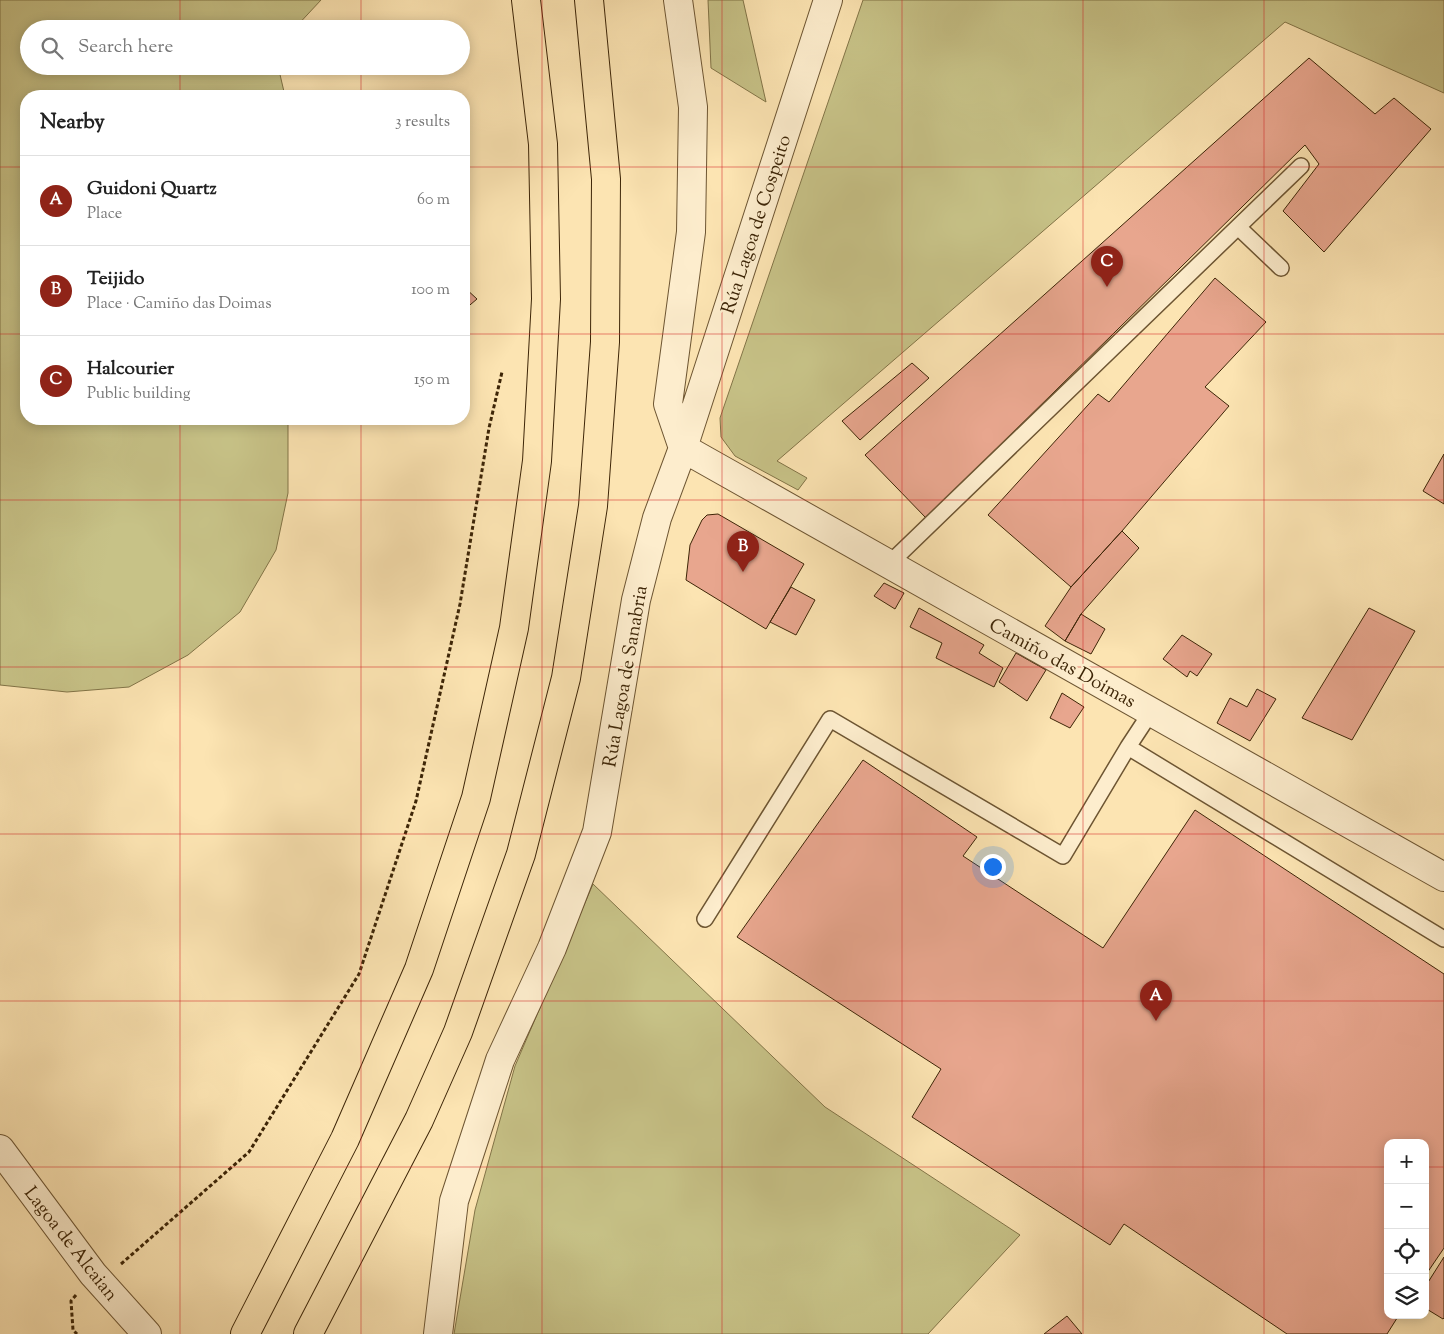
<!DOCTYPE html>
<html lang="en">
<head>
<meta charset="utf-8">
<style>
  body { margin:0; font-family:"Sorts Mill Goudy",serif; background:#f2f2f2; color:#222 }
  .controls { position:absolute; right:15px; bottom:15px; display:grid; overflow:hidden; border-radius:10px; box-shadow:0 2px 12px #0003 }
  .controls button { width:45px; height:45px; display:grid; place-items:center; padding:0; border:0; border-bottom:1px solid #e0e0e0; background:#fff; color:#222; font:25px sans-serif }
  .you { position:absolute; left:992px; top:866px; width:18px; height:18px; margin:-12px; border:4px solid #fff; border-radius:50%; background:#1a73e8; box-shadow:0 0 0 8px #1a73e833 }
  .badge { display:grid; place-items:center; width:32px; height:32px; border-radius:50%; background:#8f2418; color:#fff; font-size:16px; font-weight:700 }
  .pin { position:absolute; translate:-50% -41px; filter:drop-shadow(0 1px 2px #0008) }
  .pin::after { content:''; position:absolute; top:26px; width:18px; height:15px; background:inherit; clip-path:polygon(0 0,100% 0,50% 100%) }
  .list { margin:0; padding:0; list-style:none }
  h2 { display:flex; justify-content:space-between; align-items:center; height:65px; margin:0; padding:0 20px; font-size:21px }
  h2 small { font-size:16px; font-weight:400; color:#767676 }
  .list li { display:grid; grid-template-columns:32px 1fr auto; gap:15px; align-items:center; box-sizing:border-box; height:90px; padding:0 20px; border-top:1px solid #e0e0e0 }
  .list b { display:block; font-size:19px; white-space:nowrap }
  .list p { margin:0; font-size:16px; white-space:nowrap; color:#767676 }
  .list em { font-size:16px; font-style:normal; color:#767676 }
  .icon { flex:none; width:28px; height:28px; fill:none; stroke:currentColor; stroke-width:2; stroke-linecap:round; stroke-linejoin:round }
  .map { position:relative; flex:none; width:1444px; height:1334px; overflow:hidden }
  .search { position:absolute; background:#fff; box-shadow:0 2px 12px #0003; left:20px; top:20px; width:450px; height:55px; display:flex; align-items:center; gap:12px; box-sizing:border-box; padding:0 18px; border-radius:28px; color:#767676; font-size:19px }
  .panel { position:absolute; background:#fff; box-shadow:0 2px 12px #0003; left:20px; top:90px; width:450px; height:335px; border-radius:20px }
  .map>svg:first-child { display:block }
</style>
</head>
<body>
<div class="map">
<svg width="1444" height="1334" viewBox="0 0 1444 1334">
  <rect width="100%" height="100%" fill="#fce4b2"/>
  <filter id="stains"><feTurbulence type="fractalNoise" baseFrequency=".004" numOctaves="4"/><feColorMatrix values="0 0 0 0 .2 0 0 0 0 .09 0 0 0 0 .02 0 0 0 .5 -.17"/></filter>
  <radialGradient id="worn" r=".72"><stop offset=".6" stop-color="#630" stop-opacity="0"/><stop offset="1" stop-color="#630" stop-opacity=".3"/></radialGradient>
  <!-- green -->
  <path fill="#c7c287" stroke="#827447" d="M0,0h321l-27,29h-265v37h249l7,30h-259v323h262v74l-12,57 -36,62 -52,43 -59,32 -62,5 -67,-7z
    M708,0h35l23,102 -55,-34z
    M863,0h581v93l-159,-71 -508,439 30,17 -9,12 -63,-34 -14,-19 -1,-19z
    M593,884l232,223 195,128 -92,99h-474l21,-124 40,-144z"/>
  <!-- building -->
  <path fill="#e8a68e" stroke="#3d2507" d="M1309,58l66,56 19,-16 37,31 -107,123 -41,-41 36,-47 -14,-19 -379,373 -61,-63z
    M1215,278l51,44 -61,65 24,19 -107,125 -51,56 -83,-72 110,-121 11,8z
    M464,287l13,12 -13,11z
    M912,363l17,15 -69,62 -18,-19z
    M1444,454v50l-21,-13z
    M718,514l86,50 -38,65 -80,-49 4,-35 12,-25 5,-5z
    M1122,531l17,17 -58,66 -16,27 -20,-15 26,-39z
    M884,583l20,10 -9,16 -21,-13z
    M791,587l24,13 -19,35 -26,-13z
    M919,608l65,37 -5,8 24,15 -9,19 -58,-29 6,-15 -32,-16z
    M1369,608l46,23 -63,109 -50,-22z
    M1081,614l24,15 -14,25 -26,-13z
    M1182,635l30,19 -15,22 -7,-5 -3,6 -24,-18z
    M1016,653l30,17 -19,31 -28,-19z
    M1257,689l19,10 -26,42 -33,-18 13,-25 17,9z
    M1062,693l22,14 -14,21 -20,-10z
    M863,760l114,77 -14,19 140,92 92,-138 249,164v274l-19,28v-133h-37v172h11l-12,19h-100l-163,-110 -14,21 -198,-128 29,-48 -204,-132z
    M1444,1257v61l-1,1 -18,-11v-21z
    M1067,1316l15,18h-38z"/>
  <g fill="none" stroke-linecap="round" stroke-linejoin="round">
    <!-- lane casing -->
    <g stroke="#6d5532" stroke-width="18">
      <path id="lane" d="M1238,227l43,41
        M889,564l412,-398
        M1151,712l-23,35 316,192
        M705,919l125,-200 233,137 65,-109"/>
    </g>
    <!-- street casing -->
    <g stroke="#6d5532" stroke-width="30">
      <path id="street" d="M828,0l-145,448 761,429
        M0,1149l93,125 54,60
        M438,1334l16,-133 46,-141 52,-112 45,-116 39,-232 21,-82 26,-70 -15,-44 23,-172 2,-125 -15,-107"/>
    </g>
    <!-- highway casing -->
    <g stroke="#3d2507" stroke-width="30">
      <path id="highway" d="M245,1334l100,-195 74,-170 57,-171 38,-170 23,-167 9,-162 -3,-155 -17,-144
        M308,1334l111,-214 39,-88 63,-178 45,-176 27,-172 12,-164 1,-163 -17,-179"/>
    </g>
    <!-- path -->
    <path stroke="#3d2507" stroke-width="3" stroke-dasharray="4 2.5" stroke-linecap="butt" d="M121,1264l128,-112 110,-178 57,-173 44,-197 29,-176 13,-56
      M76,1295l-5,6 2,29 4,4"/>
    <!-- lane -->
    <use href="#lane" stroke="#fdedcd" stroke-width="15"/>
    <!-- street -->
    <use href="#street" stroke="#fdedcd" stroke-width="28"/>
    <!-- highway -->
    <use href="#highway" stroke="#fce4b2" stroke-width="28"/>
  </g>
  <!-- grid -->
  <path fill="none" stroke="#d62828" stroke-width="1" stroke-opacity="0.55" d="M180,0v29M361,0v29M542,0v1334M722,0v1334M902,0v1334M1083,0v1334M1264,0v1334M180,66v30M361,66v30M0,167h26M464,167h980M0,334h26M464,334h980M180,419v915M361,419v915M0,500h1444M0,667h1444M0,834h1444M0,1001h1444M0,1167h1388M1425,1167h19"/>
  <g text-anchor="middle" stroke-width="4.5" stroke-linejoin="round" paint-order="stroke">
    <!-- street labels -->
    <g font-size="19" fill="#3d2507" stroke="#fdedcd">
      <text transform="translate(755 224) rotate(-72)" y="7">Rúa Lagoa de Cospeito</text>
      <text transform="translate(1063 662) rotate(29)" y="7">Camiño das Doimas</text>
      <text transform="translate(624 676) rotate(-80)" y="7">Rúa Lagoa de Sanabria</text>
      <text transform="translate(72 1243) rotate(52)" y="7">Lagoa de Alcaian</text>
    </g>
  </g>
  <rect width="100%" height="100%" filter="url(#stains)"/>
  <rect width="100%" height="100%" fill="url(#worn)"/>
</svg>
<div class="controls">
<button>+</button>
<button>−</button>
<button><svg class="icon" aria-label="locate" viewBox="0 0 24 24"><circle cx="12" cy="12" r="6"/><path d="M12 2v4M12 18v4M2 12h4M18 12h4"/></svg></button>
<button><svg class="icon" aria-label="layers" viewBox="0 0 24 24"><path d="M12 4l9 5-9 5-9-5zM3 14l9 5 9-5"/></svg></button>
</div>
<div class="you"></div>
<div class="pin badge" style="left:1156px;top:1021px">A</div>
<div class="pin badge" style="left:743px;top:572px">B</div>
<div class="pin badge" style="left:1107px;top:287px">C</div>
<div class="search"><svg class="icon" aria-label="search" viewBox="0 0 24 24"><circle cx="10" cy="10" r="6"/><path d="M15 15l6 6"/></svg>Search here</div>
<section class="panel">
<h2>Nearby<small>3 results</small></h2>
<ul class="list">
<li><span class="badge">A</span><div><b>Guidoni Quartz</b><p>Place</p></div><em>60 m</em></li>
<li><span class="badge">B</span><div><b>Teijido</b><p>Place · Camiño das Doimas</p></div><em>100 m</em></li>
<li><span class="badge">C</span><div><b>Halcourier</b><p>Public building</p></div><em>150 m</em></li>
</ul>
</section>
</div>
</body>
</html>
